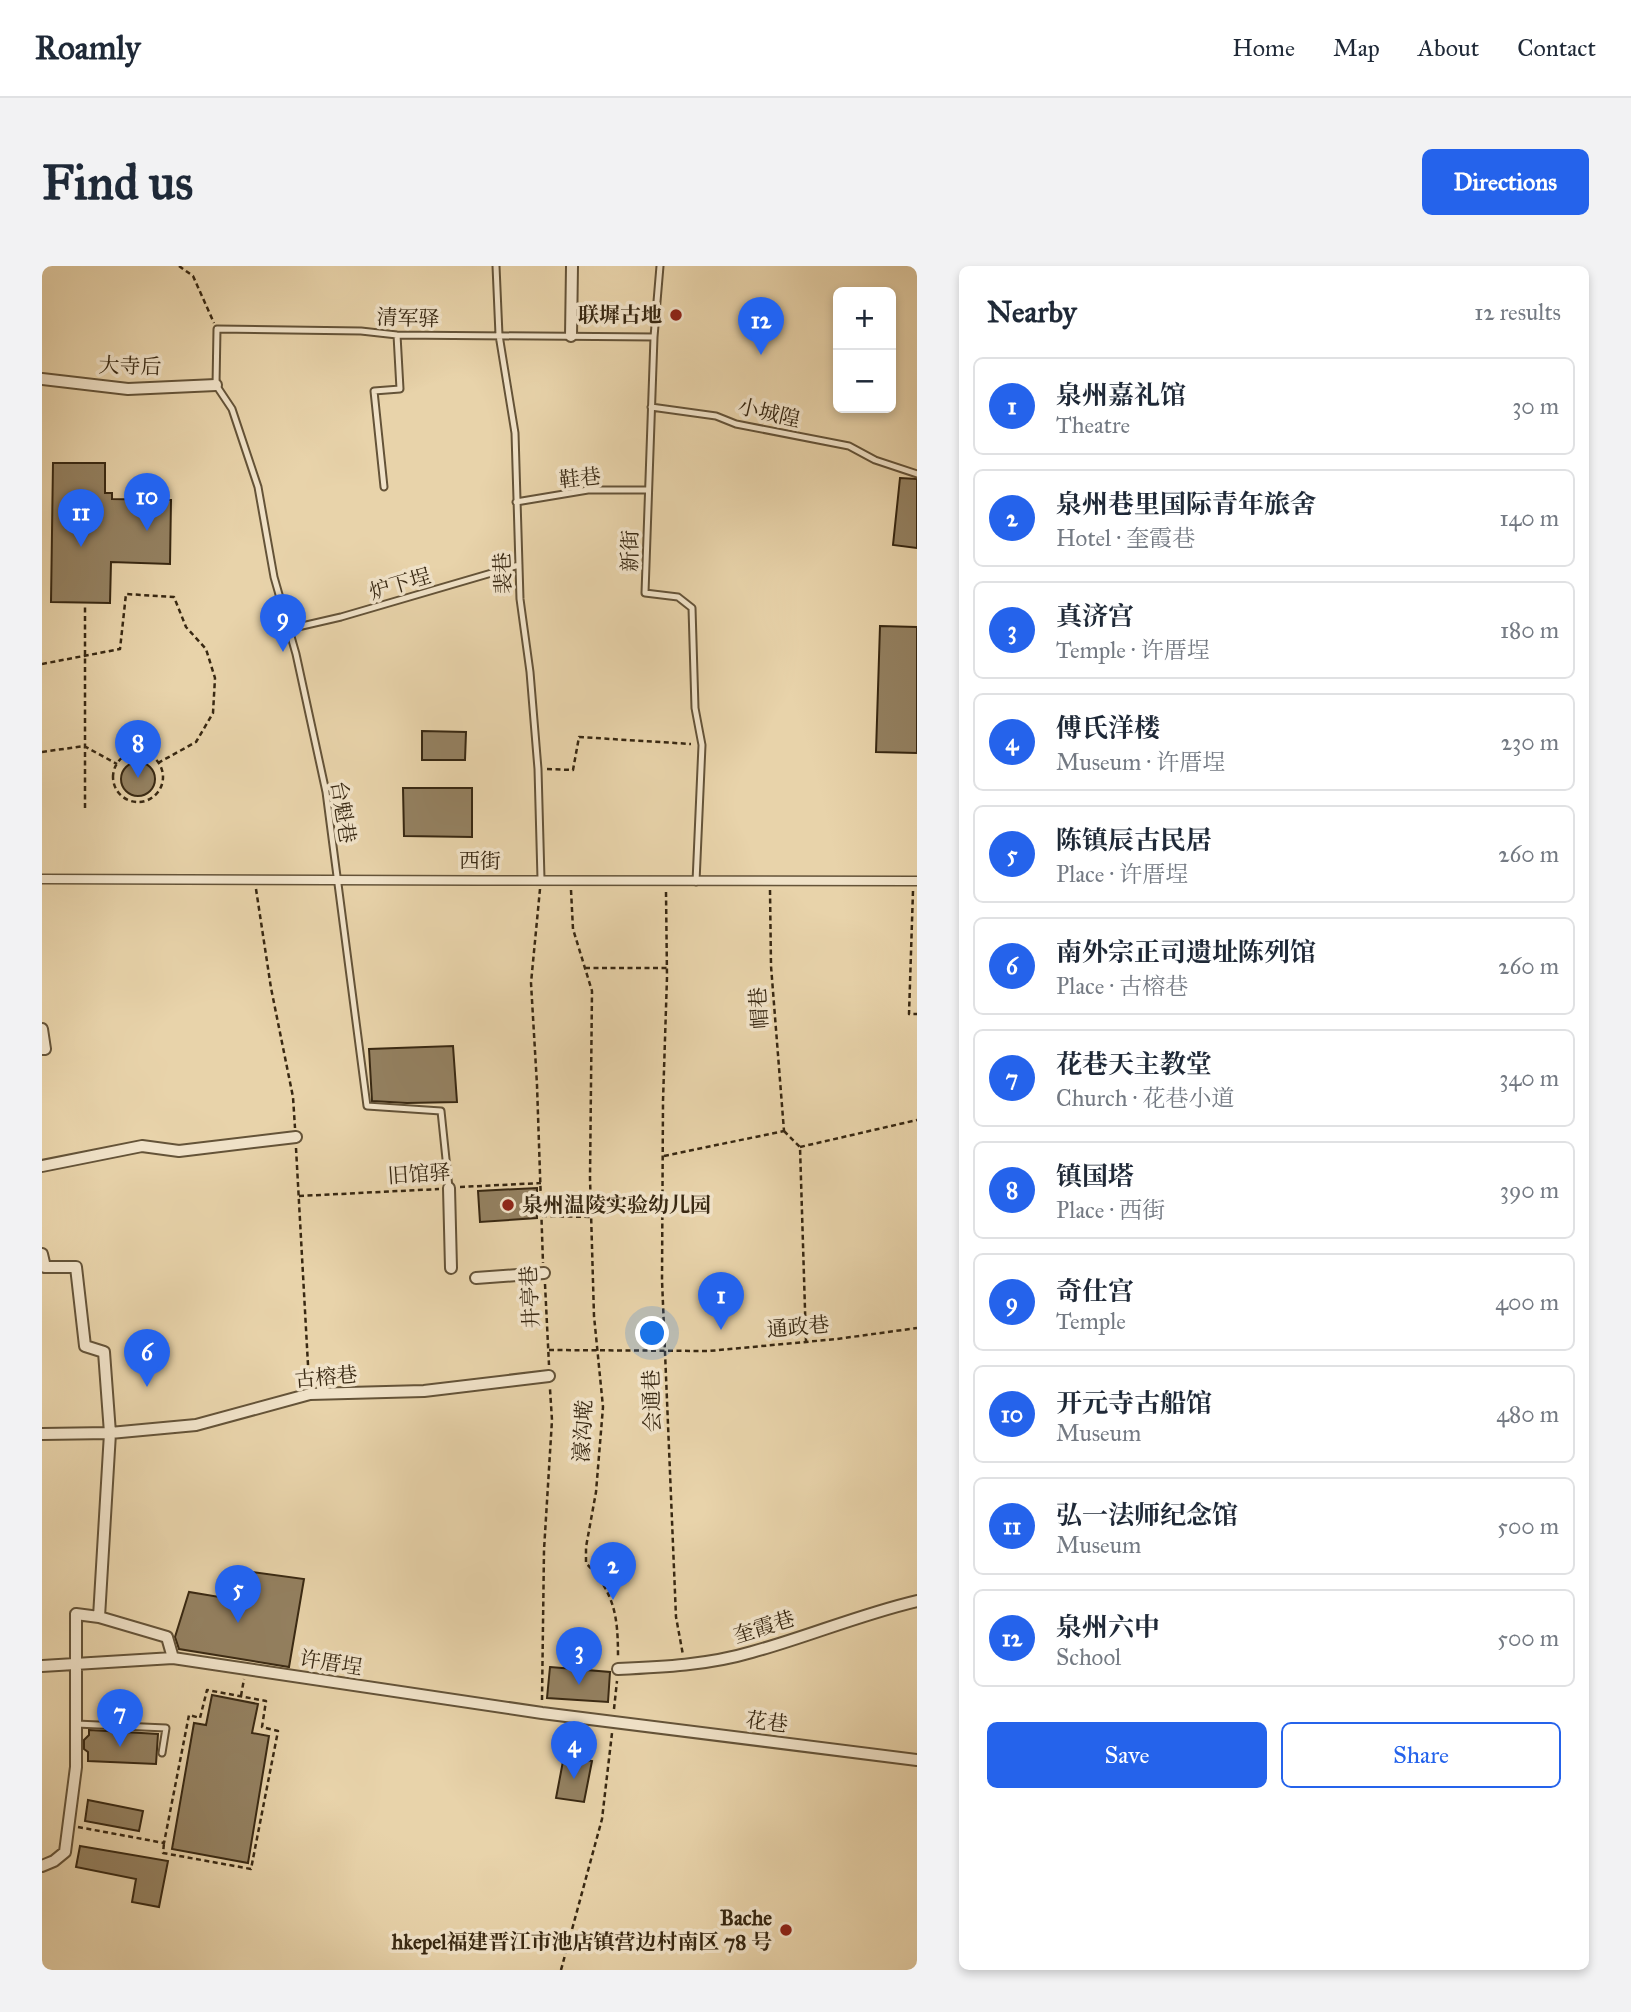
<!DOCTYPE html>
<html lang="en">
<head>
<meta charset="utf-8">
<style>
  body { margin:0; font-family:"IM FELL Great Primer","Noto Serif SC",serif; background:#f2f2f3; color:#1f2937 }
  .controls { position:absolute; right:21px; top:21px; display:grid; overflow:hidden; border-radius:10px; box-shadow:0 4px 10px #0003 }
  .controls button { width:63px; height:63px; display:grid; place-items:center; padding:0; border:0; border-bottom:2px solid #e0e1e3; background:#fff; color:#1f2937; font:35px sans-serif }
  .you { position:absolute; left:611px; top:1068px; width:24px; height:24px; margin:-18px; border:5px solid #fff; border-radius:50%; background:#1a73e8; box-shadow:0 0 0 10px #1a73e833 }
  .badge { display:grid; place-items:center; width:46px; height:46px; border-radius:50%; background:#2563eb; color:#fff; font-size:23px; font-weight:700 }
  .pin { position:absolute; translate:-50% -58px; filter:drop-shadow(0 2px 4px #0008) }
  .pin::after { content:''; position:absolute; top:37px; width:24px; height:21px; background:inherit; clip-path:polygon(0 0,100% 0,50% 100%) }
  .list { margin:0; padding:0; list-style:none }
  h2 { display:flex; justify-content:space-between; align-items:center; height:91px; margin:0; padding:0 28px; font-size:30px }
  h2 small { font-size:23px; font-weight:400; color:#747a83 }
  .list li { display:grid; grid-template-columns:46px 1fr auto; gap:21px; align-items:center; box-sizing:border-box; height:98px; margin:0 14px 14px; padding:0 14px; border:2px solid #e0e1e3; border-radius:10px }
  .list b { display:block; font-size:26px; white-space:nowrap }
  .list p { margin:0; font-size:23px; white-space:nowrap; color:#747a83 }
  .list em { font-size:23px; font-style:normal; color:#747a83 }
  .actions { display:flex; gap:14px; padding:21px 28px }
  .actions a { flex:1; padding:16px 0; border:2px solid #2563eb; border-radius:10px; text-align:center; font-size:24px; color:#2563eb }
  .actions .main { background:#2563eb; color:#fff }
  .map { position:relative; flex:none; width:875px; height:1704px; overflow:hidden; border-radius:10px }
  header { display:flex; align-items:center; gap:42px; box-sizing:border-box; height:98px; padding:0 35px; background:#fff; border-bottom:2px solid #e0e1e3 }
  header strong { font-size:33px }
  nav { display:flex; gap:38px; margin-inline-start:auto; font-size:24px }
  .intro { display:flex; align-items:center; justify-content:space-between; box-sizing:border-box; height:168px; padding:0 42px }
  h1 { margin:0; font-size:49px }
  .button { padding:18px 32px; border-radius:10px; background:#2563eb; color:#fff; font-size:24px; font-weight:700 }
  main { display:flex; gap:42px; padding:0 42px }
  aside { flex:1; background:#fff; border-radius:10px; box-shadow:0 4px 10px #0003 }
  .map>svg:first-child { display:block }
</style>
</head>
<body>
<header>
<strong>Roamly</strong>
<nav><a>Home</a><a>Map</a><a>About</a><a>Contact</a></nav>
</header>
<div class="intro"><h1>Find us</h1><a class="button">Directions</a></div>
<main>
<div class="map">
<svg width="875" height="1704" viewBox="0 0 875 1704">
  <rect width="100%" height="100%" fill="#e8d3aa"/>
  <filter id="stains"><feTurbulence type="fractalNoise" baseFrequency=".00286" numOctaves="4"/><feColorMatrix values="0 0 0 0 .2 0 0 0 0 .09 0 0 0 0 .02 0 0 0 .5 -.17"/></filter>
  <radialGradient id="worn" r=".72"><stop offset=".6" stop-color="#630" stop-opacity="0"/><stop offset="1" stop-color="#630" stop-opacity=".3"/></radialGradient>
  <!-- building -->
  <path fill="#948161" stroke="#382812" stroke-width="2" d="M11,197h52v30h7v6l59,1 -1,64 -59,-2 -1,41 -59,-1z
    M858,212l17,1v69l-24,-3z
    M838,360l37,1v126l-41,-1z
    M380,465l44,1 -1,28h-43z
    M79 513a17 17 0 1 1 34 0a17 17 0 1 1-34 0Z
    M361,522h69v49l-68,-1z
    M411,780l4,56 -50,1 -35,-2 -3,-52z
    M495,922v30l-57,4 -2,-31z
    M189,1303l73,10 -15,88 -110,-18 -4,-12 14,-45 30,5z
    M508,1401l60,5 -2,30 -61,-4z
    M170,1429l46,9 -6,29 17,3 -21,127 -76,-14 22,-126 12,2z
    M47,1464l69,4 -2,30 -68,-3v-9l-4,-3v-9l5,-5z
    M522,1490l28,5 -8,41 -28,-4z
    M46,1534l55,11 -4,20 -54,-10z
    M38,1580l88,15 -9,46 -27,-5 4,-23 -60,-12z"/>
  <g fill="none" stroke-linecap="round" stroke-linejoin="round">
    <!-- service casing -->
    <g stroke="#645338" stroke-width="9">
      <path id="service" d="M454,0l3,69 16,98 5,166 10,73 8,97 3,110
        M618,0l-6,71 -9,256 33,4 14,11 3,100 7,37 -6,137
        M609,141l65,9 20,8 113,22 26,14 42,14
        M342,221l-10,-96 26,-2 -3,-54
        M474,236l72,-12h59
        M247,363l52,-12 178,-52
        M407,922l-8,-77 -74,-5 -41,-314 -30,-138 -22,-77 -16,-90 -26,-78 -16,-24 1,-56 144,2 36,4 257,2
        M34,1458l90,4 -4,25"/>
    </g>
    <!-- pedestrian casing -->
    <g stroke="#645338" stroke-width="11">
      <path id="pedestrian" d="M0,613c292,0 583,3 875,2"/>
    </g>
    <!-- minor casing -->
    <g stroke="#645338" stroke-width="14">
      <path id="minor" d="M529,70l1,-70
        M0,113l86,10 88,-4
        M0,763l3,20h-3
        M0,900l100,-20 37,5 117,-14
        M407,922l2,80
        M0,988l3,13h31l9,79 19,6 6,81 -11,184 -23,-3v153l-11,85 -11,9 -12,5
        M434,1012l68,-5
        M0,1168l68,-1 86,-8 114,-31 114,-3 125,-15
        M57,1351l68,20 6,21
        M0,1400l131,-8 369,55 375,47
        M576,1403c45,-2 90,-4 134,-17 55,-15 109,-38 165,-51"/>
    </g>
    <!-- path -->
    <path stroke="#382812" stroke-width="2.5" stroke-dasharray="5 3.5" stroke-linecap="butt" d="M137,0l14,10 21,47
      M0,398l78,-15 6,-55 48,3 12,30 20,22 9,29 -2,35 -17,29 -38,21
      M0,486l42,-6 33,18
      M71 511a25 25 0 1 1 50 0a25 25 0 1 1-50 0Z
      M505,503l26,1 6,-33 112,7
      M43,542v-201
      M214,623l15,99 22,109 2,31
      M498,623l-9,94 6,102 6,178
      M529,624l2,39 19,62 -2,187 4,138 9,91 -7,85 -10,55v16c29,30 32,54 32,94
      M728,624l1,76 13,165
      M871,625l-4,123h8
      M624,626l1,85 -4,124 -1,179 14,337 7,38
      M543,702h82
      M742,865l16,16 6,195
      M758,881l117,-27
      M254,882l13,235
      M622,890l120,-25
      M418,921l81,-4
      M257,930l140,-7
      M500,950l49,1
      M503,1018l4,81
      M507,1084l160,1 128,-12 80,-11
      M199,1430l3,-17
      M500,1434l2,-150 8,-130 -2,-31
      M572,1443l3,-28
      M36,1561l86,16 25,-128 11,3 7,-28 59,11 -4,26 16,4 -27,138 -88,-16 1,-10
      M519,1704l41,-151 10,-86"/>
    <!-- service -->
    <use href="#service" stroke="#f0e2c8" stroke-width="5"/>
    <!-- pedestrian -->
    <use href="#pedestrian" stroke="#f0e2c8" stroke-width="8"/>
    <!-- minor -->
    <use href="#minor" stroke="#f0e2c8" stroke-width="10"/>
  </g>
  <!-- markers -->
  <g fill="#8f2418" stroke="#f0e2c8" stroke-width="2.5">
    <circle cx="634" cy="49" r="7"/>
    <circle cx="466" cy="939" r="7"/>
    <circle cx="744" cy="1664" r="7"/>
  </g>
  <g text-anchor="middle" stroke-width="7" stroke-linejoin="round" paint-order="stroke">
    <!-- poi labels -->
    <g font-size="21" font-weight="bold" fill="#382812" stroke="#f0e2c8" text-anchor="end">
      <text x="620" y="56">联墀古地</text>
      <text x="480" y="946" text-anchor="start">泉州温陵实验幼儿园</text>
      <text x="730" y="1659">Bache<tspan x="730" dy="24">hkepel福建晋江市池店镇营边村南区 78 号</tspan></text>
    </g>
    <!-- street labels -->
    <g font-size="21" fill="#382812" stroke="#f0e2c8">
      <text transform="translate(366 52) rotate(2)" y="7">清军驿</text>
      <text transform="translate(88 100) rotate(2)" y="7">大寺后</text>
      <text transform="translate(727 147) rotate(13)" y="7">小城隍</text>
      <text transform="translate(538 212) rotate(-6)" y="7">鞋巷</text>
      <text transform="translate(588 285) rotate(-89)" y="7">新街</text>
      <text transform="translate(461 307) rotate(-93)" y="7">裴巷</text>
      <text transform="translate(358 318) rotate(-16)" y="7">炉下埕</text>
      <text transform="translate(301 546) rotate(81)" y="7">台魁巷</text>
      <text x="438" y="602">西街</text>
      <text transform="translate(717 742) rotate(-94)" y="7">帽巷</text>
      <text transform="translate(377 908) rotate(-4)" y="7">旧馆驿</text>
      <text transform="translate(488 1031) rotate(-93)" y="7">井亭巷</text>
      <text transform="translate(756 1061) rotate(-5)" y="7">通政巷</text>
      <text transform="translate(284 1111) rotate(-5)" y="7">古榕巷</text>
      <text transform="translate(610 1135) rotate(-92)" y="7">会通巷</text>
      <text transform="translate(541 1165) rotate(-87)" y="7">濠沟墘</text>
      <text transform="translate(722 1361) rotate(-17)" y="7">奎霞巷</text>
      <text transform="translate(289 1397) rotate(9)" y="7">许厝埕</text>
      <text transform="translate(725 1456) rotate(7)" y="7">花巷</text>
    </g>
  </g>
  <rect width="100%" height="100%" filter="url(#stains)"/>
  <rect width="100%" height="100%" fill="url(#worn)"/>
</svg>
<div class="controls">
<button>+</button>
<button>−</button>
</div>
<div class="you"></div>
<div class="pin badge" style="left:679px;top:1064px">1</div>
<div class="pin badge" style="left:571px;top:1334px">2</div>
<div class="pin badge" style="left:537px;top:1419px">3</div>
<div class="pin badge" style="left:532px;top:1513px">4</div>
<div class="pin badge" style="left:196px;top:1357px">5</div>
<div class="pin badge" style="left:105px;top:1121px">6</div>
<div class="pin badge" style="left:78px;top:1481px">7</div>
<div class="pin badge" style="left:96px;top:512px">8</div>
<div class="pin badge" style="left:241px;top:386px">9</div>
<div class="pin badge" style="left:105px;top:265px">10</div>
<div class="pin badge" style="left:39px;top:281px">11</div>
<div class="pin badge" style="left:719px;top:89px">12</div>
</div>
<aside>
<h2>Nearby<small>12 results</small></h2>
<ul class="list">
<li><span class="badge">1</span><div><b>泉州嘉礼馆</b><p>Theatre</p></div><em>30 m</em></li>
<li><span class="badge">2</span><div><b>泉州巷里国际青年旅舍</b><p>Hotel · 奎霞巷</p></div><em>140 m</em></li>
<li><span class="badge">3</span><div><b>真济宫</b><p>Temple · 许厝埕</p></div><em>180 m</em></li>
<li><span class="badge">4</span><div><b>傅氏洋楼</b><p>Museum · 许厝埕</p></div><em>230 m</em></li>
<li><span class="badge">5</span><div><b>陈镇辰古民居</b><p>Place · 许厝埕</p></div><em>260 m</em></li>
<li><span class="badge">6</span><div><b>南外宗正司遗址陈列馆</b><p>Place · 古榕巷</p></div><em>260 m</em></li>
<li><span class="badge">7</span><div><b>花巷天主教堂</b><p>Church · 花巷小道</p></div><em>340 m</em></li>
<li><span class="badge">8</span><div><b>镇国塔</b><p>Place · 西街</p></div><em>390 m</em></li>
<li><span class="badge">9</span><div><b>奇仕宫</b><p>Temple</p></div><em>400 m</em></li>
<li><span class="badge">10</span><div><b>开元寺古船馆</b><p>Museum</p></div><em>480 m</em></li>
<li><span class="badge">11</span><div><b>弘一法师纪念馆</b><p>Museum</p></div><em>500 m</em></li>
<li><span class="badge">12</span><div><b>泉州六中</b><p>School</p></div><em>500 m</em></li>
</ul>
<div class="actions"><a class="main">Save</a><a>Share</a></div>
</aside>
</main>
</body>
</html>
